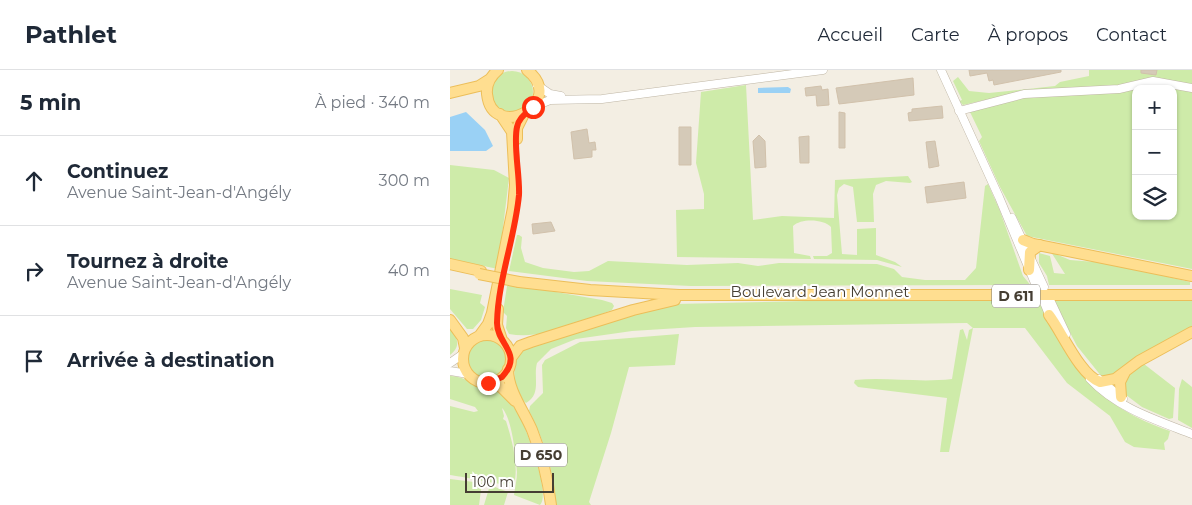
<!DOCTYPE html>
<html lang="fr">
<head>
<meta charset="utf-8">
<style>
  body { margin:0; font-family:Montserrat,sans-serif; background:#f2f2f3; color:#1f2937 }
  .controls { position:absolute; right:15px; top:15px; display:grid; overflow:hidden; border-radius:10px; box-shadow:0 1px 4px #0004 }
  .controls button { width:45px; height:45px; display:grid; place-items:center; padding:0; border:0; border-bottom:1px solid #e0e1e3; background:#fff; color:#1f2937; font:25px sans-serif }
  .scale { position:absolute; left:15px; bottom:12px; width:89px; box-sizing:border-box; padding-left:5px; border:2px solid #453e33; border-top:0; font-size:14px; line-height:18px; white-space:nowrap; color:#453e33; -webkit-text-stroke:4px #fff; paint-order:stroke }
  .stop { position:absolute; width:15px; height:15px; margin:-11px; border:4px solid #ff300e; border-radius:50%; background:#fff }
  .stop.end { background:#ff300e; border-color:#fff; box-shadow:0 1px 5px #0008 }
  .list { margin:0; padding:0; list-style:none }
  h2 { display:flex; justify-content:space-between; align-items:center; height:65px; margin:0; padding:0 20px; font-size:21px }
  h2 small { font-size:16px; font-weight:400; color:#747a83 }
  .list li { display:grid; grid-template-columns:32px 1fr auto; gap:15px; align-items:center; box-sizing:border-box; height:90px; padding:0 20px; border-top:1px solid #e0e1e3 }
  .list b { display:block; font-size:19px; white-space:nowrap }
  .list p { margin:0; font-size:16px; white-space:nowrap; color:#747a83 }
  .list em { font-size:16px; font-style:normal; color:#747a83 }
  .icon { flex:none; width:28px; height:28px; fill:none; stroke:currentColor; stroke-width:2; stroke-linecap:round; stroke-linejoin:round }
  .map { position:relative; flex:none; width:742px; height:435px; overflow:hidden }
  header { display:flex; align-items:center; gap:30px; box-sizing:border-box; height:70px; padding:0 25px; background:#fff; border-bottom:1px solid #e0e1e3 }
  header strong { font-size:24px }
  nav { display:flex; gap:28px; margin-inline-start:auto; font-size:18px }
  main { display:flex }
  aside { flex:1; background:#fff }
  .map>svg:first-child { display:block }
</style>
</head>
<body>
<header>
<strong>Pathlet</strong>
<nav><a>Accueil</a><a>Carte</a><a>À propos</a><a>Contact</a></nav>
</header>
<main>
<aside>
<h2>5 min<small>À pied · 340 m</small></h2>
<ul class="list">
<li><svg class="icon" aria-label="ahead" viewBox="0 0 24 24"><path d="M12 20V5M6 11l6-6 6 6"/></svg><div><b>Continuez</b><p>Avenue Saint-Jean-d'Angély</p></div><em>300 m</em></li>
<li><svg class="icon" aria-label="right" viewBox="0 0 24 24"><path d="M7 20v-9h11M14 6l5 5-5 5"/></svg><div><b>Tournez à droite</b><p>Avenue Saint-Jean-d'Angély</p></div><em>40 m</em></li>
<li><svg class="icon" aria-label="arrive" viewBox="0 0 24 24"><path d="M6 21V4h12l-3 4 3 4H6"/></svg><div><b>Arrivée à destination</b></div></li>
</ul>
</aside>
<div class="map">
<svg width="742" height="435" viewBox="0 0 742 435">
  <rect width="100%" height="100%" fill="#f3eee3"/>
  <!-- green -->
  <path fill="#ceeba9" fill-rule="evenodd" d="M639,0h103v199l-165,-33 -27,-49 -21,-46 3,-4 -12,-25 59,-15 -22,-2 -44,10 -4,-4 3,-1 -9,-19 5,-4 11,14 20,2 66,-7 5,-4 29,-6zM686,19h37v127h-37z
    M41 22a21 21 0 1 1 42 0a21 21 0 1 1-42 0Z
    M296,15l7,135 29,-4 52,2 1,-38 73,-4 4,6 -2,1 -24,-2 -10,4 -3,9 1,28h-17l-4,-35 -9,-3 -5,4 -2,7 5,59 15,1v-26l19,-1v27l19,7 7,5 -25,-7 -63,-1 -1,-3h14l5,-3 -1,-26c-7,-8 -30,-9 -38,-1l1,27 16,3 1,3 -134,-2 -1,-47 28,-1v-15l-8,-31 5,-71z
    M0,95l44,5 15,8 -11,91 -48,-10z
    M538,114l12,27 23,65 10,12 -31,-3 -311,1 -104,-5 -78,-10 8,-36h2l3,2 -1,11 4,14 18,6 31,4 15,-1 19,-10 79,4 51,-2 20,3 21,-3 98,1 17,5 8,8 23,3h40l11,-12 9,-82z
    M601,182l19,8 38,3 82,19v3h-141l-2,-9 -8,-13v-10l11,3 4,17 11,1z
    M60,214l92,16 10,3 2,3 -2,4c-31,12 -69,30 -103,24l-3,-6 1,-12 -4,-4 4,-26z
    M0,219l32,6 -2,8 5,4 -4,13 -8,9h-6l-17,-20z
    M742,229v30l-78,46 -12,2 -25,-31 -24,-46z
    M400,230h190c27,67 59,107 130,131l-2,8 -4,4 1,7 -31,-3 -9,-5 -15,-26 -43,-33 -42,-55h-52l-24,124h-9l7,-54 -89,-11 -4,-4 1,-3c32,-3 64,3 97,-1l8,-49 3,-1 4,11 2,-10 4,-2 -6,-5 -272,4 -63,4 -56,8 -25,10 -14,14c-4,14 5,31 -11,40 -14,-12 -15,-38 -5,-53l130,-41 24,-5z
    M0,257c7,10 12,19 0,28z
    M229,264l-4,31 -46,2 -18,66 -22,69 2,3h-35c-3,-35 -11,-63 -27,-94l1,-5 13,-13 -1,-28 3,-5 35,-18z
    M18 289a19 19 0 1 1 38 0a19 19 0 1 1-38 0Z
    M694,294l31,24 -2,30 -4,1 -27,-12 -16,-12c-3,-17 3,-24 18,-31z
    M0,306c17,0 26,13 43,13 11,5 21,17 27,28 7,13 31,77 20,88l-26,-10c1,-8 3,-15 3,-23 -1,-15 -5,-54 -15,-64l2,8 -1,3 3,2c6,19 13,44 8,64 -5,2 -54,-9 -64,-10v-69l24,6 4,-1 -3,-4 -25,-8z
    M732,309l10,8v41l-14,-8 1,-31z
    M0,409l32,4 -3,22h-29z
    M40,415l18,7 -4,13h-20z"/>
  <!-- water -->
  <path fill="#9ad1f5" d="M338,17l3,2 -1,4h-32v-5z
    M16,42l19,18 8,16 -7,5h-36v-34z"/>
  <!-- building -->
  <path fill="#d5cab8" stroke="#d1c1ab" d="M519,0h92v2l-67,13 -1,-5 -4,1 -2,-8 -17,3z
    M691,0h16l-1,5 -15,-2z
    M463,8l1,17 -75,9 -3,-16z
    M371,16l1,4 6,-1 1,16 -12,1 -1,-11 -10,1 -1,-8z
    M492,36l1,12 -34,3 -1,-8 4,-1v-3z
    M389,42l6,1v35h-6z
    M229,57h12v38h-12z
    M137,59l2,14 6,-1 1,8h-4v7l-18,2 -3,-27z
    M309,65l6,6 1,26 -11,1 -2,-27z
    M359,66v27h-9l-1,-26z
    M485,71l4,25 -10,2 -3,-26z
    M514,112l2,16 -39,5 -2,-16z
    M101,152l4,9 -22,3 -1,-10z"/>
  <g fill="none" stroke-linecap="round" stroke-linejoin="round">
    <!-- minor casing -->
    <g stroke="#bfb6a5" stroke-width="9">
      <path id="minor" d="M491,0l58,127 38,91
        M87,15l13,9 11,2
        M83,37l17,-7 52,-1 221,-29
        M509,41l65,-17 95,-5 34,-8 39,7
        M562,148l32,69
        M593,230l8,19
        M600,230l16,34
        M0,293l13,-9
        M0,301l18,3
        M640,309c27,29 66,41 102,55
        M649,309l24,20"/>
    </g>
    <!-- major casing -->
    <g stroke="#ecbe59" stroke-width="12">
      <path id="major" d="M48,0c-7,6 -12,14 -11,24 5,49 82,9 40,-24
        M0,23l29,-7 11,-7
        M67,69v-11l7,-14
        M573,170l10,4 159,32
        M0,194l31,7
        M579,200l1,-18 10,-7
        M69,212l71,8 89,5h513
        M48,239l-1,16 5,15
        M599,245c13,17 31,60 51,67l15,-3 24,-18 53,-29
        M0,250l13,18 2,10
        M30,265l8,-11 4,-11 21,-105 2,-23 -3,-53 -12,-18
        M13 289a24 24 0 1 1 48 0a24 24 0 1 1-48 0Z
        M61,288l9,-12 11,-4 102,-32 42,-10
        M58,299c0,22 16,42 24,61 10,25 16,49 19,75
        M39,313l12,4 14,14
        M671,327l-1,-15 5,-10"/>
    </g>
    <!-- minor -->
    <use href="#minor" stroke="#fff" stroke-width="8"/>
    <!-- major -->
    <use href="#major" stroke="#ffde90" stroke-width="10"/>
    <!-- major-bridge casing -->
    <g stroke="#ecbe59" stroke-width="12" stroke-linecap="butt">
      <path id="major-bridge" d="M29,204l40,8"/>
    </g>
    <!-- major-bridge -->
    <use href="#major-bridge" stroke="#ffde90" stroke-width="10"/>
  </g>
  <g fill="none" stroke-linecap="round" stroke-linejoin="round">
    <!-- route -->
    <path stroke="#ff300e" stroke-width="6" d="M38,313l14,-6c22,-24 -5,-32 -5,-54 1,-44 18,-85 22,-128 1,-20 -6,-50 -2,-68 2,-10 10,-14 16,-20"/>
  </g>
  <g text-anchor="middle" stroke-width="4" stroke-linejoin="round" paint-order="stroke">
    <!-- shield labels -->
    <g fill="#fff" stroke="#7d7870" stroke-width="1">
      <rect x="542" y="214.5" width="48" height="23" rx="4"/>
      <rect x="65" y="373.5" width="52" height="23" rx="4"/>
    </g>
    <g font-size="14" font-weight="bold" fill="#453e33">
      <text x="566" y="231">D 611</text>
      <text x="91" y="390">D 650</text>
    </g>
    <!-- street labels -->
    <g font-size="15" fill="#453e33" stroke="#fff">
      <text x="370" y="227">Boulevard Jean Monnet</text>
    </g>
  </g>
</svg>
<div class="controls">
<button>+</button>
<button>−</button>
<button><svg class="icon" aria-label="layers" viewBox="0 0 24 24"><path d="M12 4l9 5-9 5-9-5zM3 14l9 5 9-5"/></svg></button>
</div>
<div class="scale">100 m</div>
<div class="stop" style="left:83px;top:37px"></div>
<div class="stop end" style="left:38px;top:313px"></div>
</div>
</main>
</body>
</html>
